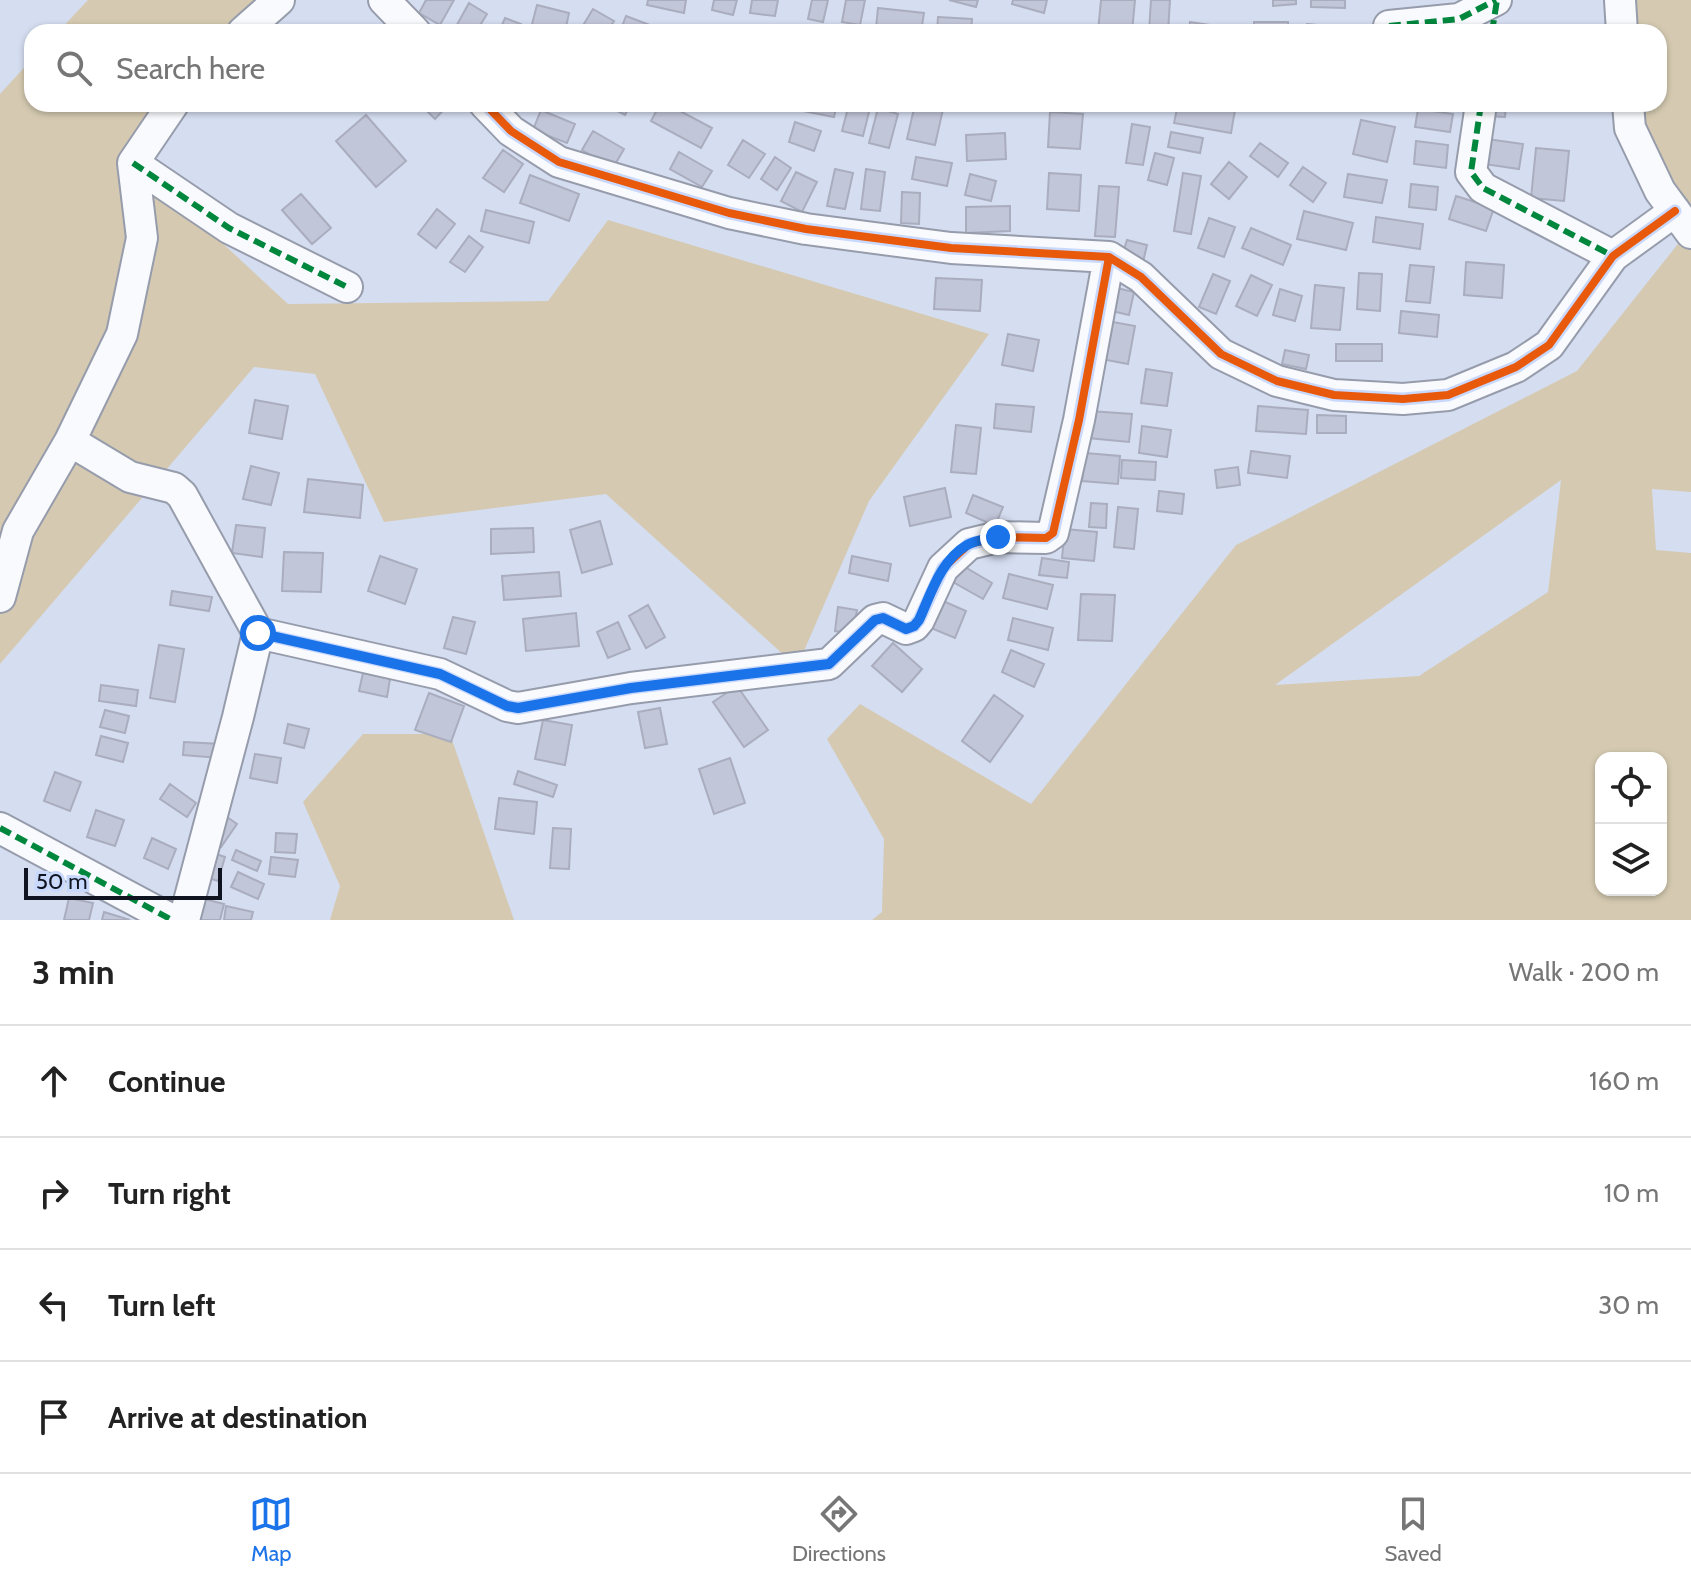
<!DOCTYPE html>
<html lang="en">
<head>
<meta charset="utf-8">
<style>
  body { margin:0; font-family:Cabin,sans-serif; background:#f6f6f6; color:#222 }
  .controls { position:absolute; right:24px; bottom:24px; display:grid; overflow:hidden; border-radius:16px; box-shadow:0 2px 6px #0004 }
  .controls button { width:72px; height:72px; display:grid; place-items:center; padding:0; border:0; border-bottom:2px solid #e0e0e0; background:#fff; color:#222; font:40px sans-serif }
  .scale { position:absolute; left:24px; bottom:20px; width:198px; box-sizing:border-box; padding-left:8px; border:4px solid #0f1420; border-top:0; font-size:22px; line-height:28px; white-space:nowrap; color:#0f1420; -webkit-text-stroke:6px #c9d9fd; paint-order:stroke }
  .stop { position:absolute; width:24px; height:24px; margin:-18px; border:6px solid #1a73e8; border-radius:50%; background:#fff }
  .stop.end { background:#1a73e8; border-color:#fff; box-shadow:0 2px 8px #0008 }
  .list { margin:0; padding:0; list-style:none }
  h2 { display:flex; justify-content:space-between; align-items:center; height:104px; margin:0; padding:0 32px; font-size:34px }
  h2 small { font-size:26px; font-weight:400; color:#767676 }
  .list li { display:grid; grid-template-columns:52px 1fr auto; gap:24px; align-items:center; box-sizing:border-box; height:112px; padding:0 32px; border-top:2px solid #e0e0e0 }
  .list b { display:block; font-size:30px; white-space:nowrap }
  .list em { font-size:26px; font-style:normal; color:#767676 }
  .icon { flex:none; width:44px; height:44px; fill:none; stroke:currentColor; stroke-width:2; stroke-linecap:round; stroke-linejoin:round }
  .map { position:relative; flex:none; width:1691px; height:920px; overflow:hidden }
  .search { position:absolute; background:#fff; box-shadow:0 2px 6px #0004; left:24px; right:24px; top:24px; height:88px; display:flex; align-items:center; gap:20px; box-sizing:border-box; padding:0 28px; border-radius:24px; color:#767676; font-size:30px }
  .sheet { height:552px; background:#fff }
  nav { display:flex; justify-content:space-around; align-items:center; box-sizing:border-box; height:112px; border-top:2px solid #e0e0e0; background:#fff; font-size:22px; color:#767676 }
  nav a { display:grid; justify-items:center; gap:4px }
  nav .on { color:#1a73e8 }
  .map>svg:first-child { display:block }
</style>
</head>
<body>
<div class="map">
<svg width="1691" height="920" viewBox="0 0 1691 920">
  <rect width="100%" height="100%" fill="#d5ddf1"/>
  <!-- green -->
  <path fill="#d5cab1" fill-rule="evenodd" d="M88,0h173l-25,32h-178z
    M1610,0h81v492l-39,-3 4,61 35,3v367h-819l10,-8 2,-73 -57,-100 33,-35 171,100 205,-259 341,-174 104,-131 -57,-136h35v-72h-44zM1561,480l-13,112 -129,84 -144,9zM1601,758h60v132h-60z
    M32,59v45h148l-45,58 153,142 260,-3 60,-81 381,114 -120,167 -72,166 -191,-173 -222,28 -69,-148 -61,-7 -254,297v-570z
    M363,734h87l64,186h-184l10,-34 -37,-84z"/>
  <!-- building -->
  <path fill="#c2c6d9" stroke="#aaadbd" stroke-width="2" d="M426,0h28l-14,25 -21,-12z
    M648,0h38l-2,13 -37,-8z
    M714,0h23l-4,15 -21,-5z
    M752,0h26l-3,16 -25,-3z
    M812,0h16l-5,22 -15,-3z
    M846,0h19l-5,25 -18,-3z
    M949,0h29l-2,7z
    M1013,0h34l-3,13 -32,-9z
    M1101,0h34l-3,32h-34z
    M1151,0h19l-2,32h-19z
    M1273,0h23v4l-23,2z
    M1311,0h34v8l-34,-1z
    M469,3l18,11 -11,18h-23z
    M537,5l32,8 -4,19h-35z
    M878,8l46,5 -3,19 -45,-4z
    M593,9l21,12 -7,11h-28z
    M626,16l37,14 -1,2h-42z
    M938,17l34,2 -1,13h-34z
    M505,18l16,6 -3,8h-19z
    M1190,22l27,4 -1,6h-27z
    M1254,22h34v10h-34z
    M1307,24l39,4 -1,4h-38z
    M1032,26l45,2v4h-45z
    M420,104h29l-14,15z
    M604,104h27l-6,11z
    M660,104h7l45,24 -11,20 -50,-27z
    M804,104h33l-3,13 -31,-6z
    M849,104h22l-8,32 -21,-5z
    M915,104l28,5 -8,36 -28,-6z
    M1178,104h20l37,6 -4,23 -57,-10z
    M1487,104h19l-1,13 -19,-1z
    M878,108l20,6 -9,34 -20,-5z
    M1418,109l35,5 -3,18 -35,-5z
    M541,110l34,14 -8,19 -34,-13z
    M1050,112l33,2 -3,35 -32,-2z
    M366,115l40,46 -30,26 -40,-46z
    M1361,120l34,7 -8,35 -34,-8z
    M795,122l26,9 -7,20 -25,-9z
    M1132,124l18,3 -7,38 -17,-2z
    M593,131l31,18 -11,19 -31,-18z
    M1171,132l32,6 -3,15 -32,-6z
    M1005,133l1,26 -39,2 -1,-26z
    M1487,139l36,5 -4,25 -35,-5z
    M743,140l22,14 -16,24 -21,-13z
    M1416,141l32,4 -2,23 -32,-4z
    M1260,143l28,20 -10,14 -28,-21z
    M1536,148l33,3 -5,50 -33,-3z
    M503,150l20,14 -19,28 -21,-14z
    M679,152l33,19 -10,16 -32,-18z
    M1155,153l19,5 -7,27 -19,-5z
    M775,157l16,11 -14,22 -16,-11z
    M916,157l36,6 -5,23 -35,-7z
    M1229,162l18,15 -18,22 -18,-15z
    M1303,167l23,16 -13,19 -23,-17z
    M835,169l18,4 -8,36 -18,-3z
    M866,169l19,3 -5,39 -19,-2z
    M796,172l21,10 -15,30 -21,-11z
    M1049,173l32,2 -2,36 -32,-2z
    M1183,173l18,3 -10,58 -17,-3z
    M970,174l26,7 -5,20 -26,-6z
    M1348,174l39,6 -5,23 -38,-6z
    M530,175l49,19 -10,27 -49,-18z
    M1411,184l27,3 -2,23 -27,-3z
    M1099,186l20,1 -4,50 -20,-1z
    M902,192l18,1 -1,31 -18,-1z
    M301,194l30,34 -19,16 -30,-34z
    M1456,196l38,12 -8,23 -37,-12z
    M1010,206v25l-44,2v-26z
    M437,209l18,15 -19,24 -18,-14z
    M486,210l48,12 -5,21 -48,-12z
    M1304,211l49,12 -7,27 -49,-11z
    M1376,217l47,7 -3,25 -47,-7z
    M1209,218l26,9 -11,30 -26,-9z
    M1251,228l40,17 -8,20 -41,-17z
    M469,236l14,11 -18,25 -15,-10z
    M1127,240l20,5 -4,17 -21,-6z
    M1466,262l38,3 -2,33 -38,-3z
    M1410,265l24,2 -4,36 -24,-2z
    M1359,273l23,1 -2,37 -23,-2z
    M1213,274l17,7 -14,33 -17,-7z
    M1251,275l21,10 -15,31 -21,-10z
    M936,278l46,2 -2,31 -46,-2z
    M1315,285l29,3 -4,42 -29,-2z
    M1108,286l26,6 -5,23 -26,-6z
    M1280,289l22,7 -7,25 -22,-6z
    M1401,311l38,4 -2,22 -38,-4z
    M1102,320l33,6 -7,38 -32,-6z
    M1008,334l31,6 -6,31 -31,-6z
    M1336,344h46v17h-46z
    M1285,350l24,5 -3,14 -24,-5z
    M1146,369l26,4 -5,33 -26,-3z
    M255,400l33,6 -6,33 -33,-6z
    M996,404l38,3 -3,25 -37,-4z
    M1258,406l50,4 -2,24 -50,-3z
    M1090,411l42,3 -3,28 -41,-4z
    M1317,415l29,1v17h-29z
    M956,425l25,3 -5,46 -25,-2z
    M1142,426l29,4 -4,27 -28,-4z
    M1251,451l39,5 -3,22 -39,-5z
    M1085,453l35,3 -2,28 -36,-3z
    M1122,460l34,2 -1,18 -34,-2z
    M251,466l28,7 -8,32 -28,-6z
    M1238,467l2,18 -23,3 -2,-18z
    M308,479l55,6 -3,33 -56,-6z
    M945,488l6,29 -41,9 -6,-29z
    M1159,491l25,3 -2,20 -25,-3z
    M973,495l30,12 -8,19 -29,-13z
    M1091,503l16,1 -1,24 -17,-1z
    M1118,507l20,2 -4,40 -20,-2z
    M600,521l12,43 -30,9 -12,-43z
    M236,525l29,3 -3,29 -30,-4z
    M533,528l1,24 -43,2v-25z
    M1065,529l32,3 -3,29 -32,-3z
    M284,552l39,1 -2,39 -39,-1z
    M380,556l37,13 -12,35 -37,-13z
    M852,556l39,8 -3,17 -39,-8z
    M1042,558l27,4 -2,16 -28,-3z
    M955,561l37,22 -9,16 -37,-21z
    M559,572l2,24 -57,4 -2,-24z
    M1009,574l44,11 -6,24 -44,-11z
    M172,591l40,6 -3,14 -39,-6z
    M1081,594l34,1 -3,46 -34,-1z
    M943,601l23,10 -11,27 -24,-10z
    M648,605l17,32 -19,11 -17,-32z
    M838,607l19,3 -4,23 -18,-2z
    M576,613l3,33 -53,5 -3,-32z
    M453,617l22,5 -9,32 -22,-6z
    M1013,618l40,10 -5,22 -40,-10z
    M618,622l12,27 -22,9 -11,-26z
    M893,643l29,26 -20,23 -30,-26z
    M159,645l25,4 -9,53 -25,-4z
    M1011,650l33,14 -10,23 -32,-15z
    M363,673l27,6 -3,18 -28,-6z
    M101,685l37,5 -2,16 -37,-5z
    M737,686l31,44 -24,17 -31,-45z
    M429,693l35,13 -13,36 -36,-12z
    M994,695l29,21 -33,46 -28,-21z
    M660,708l7,36 -22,4 -7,-36z
    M105,710l24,6 -4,17 -25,-6z
    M543,720l29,5 -7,40 -30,-6z
    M288,724l21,5 -5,19 -20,-5z
    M101,736l27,7 -5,19 -27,-7z
    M184,742l37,2 -1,14 -37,-3z
    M255,754l26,4 -4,25 -27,-5z
    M730,758l15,45 -31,11 -15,-45z
    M518,771l39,14 -4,12 -39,-13z
    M55,772l26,10 -11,29 -26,-10z
    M170,784l26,19 -9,14 -27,-18z
    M499,798l38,4 -3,32 -39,-5z
    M96,810l28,10 -9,26 -28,-9z
    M227,817l10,7 -16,23 -10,-7z
    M553,828l18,1 -2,40 -19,-1z
    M276,833l21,1 -2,19 -20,-1z
    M152,838l24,11 -8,20 -24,-11z
    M236,850l25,11 -4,10 -25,-11z
    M210,852l15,5 -7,24 -16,-5z
    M271,857l27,3 -3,17 -26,-3z
    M238,872l26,12 -6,15 -27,-12z
    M69,898l24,5 -4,17h-25z
    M200,898l24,6 -4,16h-25z
    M226,906l27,6 -2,8h-27z
    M104,912l26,8h-28z"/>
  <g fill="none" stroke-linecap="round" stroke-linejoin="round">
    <!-- street casing -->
    <g stroke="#969cab" stroke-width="34">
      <path id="street" d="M384,0l31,32
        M1620,0l2,32
        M1389,26l70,-7 37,-19
        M243,32l36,-32
        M485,104l26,27 48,31 170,51 77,16 145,19 158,9 32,20 80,77 56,27 57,14 69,4 45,-4 68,-28 33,-22 64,-89 62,-45
        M1481,104l-10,68 12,16 130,68
        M1628,104l2,24 30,63 31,42
        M133,163l96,65 118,59
        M70,441l60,36 44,11 8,7 76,138 -20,84 -54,203
        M0,597l18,-66 52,-90 52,-107 20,-96 -9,-75 40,-59
        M258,633l182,41 67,32 11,2 113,-20 198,-24 46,-44 8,-2 23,11 8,-3 5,-6 24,-52 26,-24 29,-7 48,1 7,-5 26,-113 30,-163
        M0,828l172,92"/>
    </g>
    <!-- street -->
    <use href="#street" stroke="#f9fafd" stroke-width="30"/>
    <!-- quiet -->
    <path stroke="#00873e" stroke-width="6" stroke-dasharray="12 6" stroke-linecap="butt" d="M1389,26l70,-7 37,-19
      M1492,32l5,-32
      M1481,104l-10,68 12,16 130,68
      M133,163l96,65 118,59
      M0,828l172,92"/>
    <!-- cycleway casing -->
    <g stroke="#c9d9fd" stroke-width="13">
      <path id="cycleway" d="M485,104l26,27 48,31 170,51 77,16 145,19 158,9 32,20 80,77 56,27 57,14 69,4 45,-4 68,-28 33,-22 64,-89 62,-45
        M258,633l182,41 67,32 11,2 113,-20 198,-24 46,-44 8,-2 23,11 8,-3 5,-6 24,-52 26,-24 29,-7 48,1 7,-5 26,-113 30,-163"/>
    </g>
    <!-- cycleway -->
    <use href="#cycleway" stroke="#e8590c" stroke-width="8"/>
  </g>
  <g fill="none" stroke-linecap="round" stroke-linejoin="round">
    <!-- route -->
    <path stroke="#1a73e8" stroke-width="10" d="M258,633l182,41 67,32 11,2 113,-20 198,-24 46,-44 8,-2 23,11 8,-3 5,-6c12,-26 21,-59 48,-75 8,-5 21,-6 31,-8"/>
  </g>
</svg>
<div class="controls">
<button><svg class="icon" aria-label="locate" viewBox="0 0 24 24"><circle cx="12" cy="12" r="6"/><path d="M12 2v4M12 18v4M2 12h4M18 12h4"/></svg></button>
<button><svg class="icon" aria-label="layers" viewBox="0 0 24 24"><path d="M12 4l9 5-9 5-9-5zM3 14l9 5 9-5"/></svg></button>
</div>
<div class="scale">50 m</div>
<div class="stop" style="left:258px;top:633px"></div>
<div class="stop end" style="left:998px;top:537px"></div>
<div class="search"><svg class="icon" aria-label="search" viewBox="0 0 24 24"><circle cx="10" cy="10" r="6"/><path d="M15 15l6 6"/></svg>Search here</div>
</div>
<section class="sheet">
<h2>3 min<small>Walk · 200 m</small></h2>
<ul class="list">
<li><svg class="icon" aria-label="ahead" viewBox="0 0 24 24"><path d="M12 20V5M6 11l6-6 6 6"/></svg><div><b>Continue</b></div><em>160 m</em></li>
<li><svg class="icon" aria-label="right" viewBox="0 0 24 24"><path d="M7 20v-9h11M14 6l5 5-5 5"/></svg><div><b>Turn right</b></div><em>10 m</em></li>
<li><svg class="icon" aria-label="left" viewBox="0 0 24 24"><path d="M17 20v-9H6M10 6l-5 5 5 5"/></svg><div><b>Turn left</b></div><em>30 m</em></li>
<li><svg class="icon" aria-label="arrive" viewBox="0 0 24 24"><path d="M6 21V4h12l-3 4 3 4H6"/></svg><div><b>Arrive at destination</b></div></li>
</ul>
</section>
<nav>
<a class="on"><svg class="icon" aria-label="map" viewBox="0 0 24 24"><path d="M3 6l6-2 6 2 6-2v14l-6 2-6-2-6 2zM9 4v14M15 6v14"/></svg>Map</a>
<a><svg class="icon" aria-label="directions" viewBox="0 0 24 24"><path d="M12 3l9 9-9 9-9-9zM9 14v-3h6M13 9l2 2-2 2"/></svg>Directions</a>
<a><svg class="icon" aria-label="saved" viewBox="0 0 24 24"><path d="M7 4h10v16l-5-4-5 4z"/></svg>Saved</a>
</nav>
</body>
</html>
